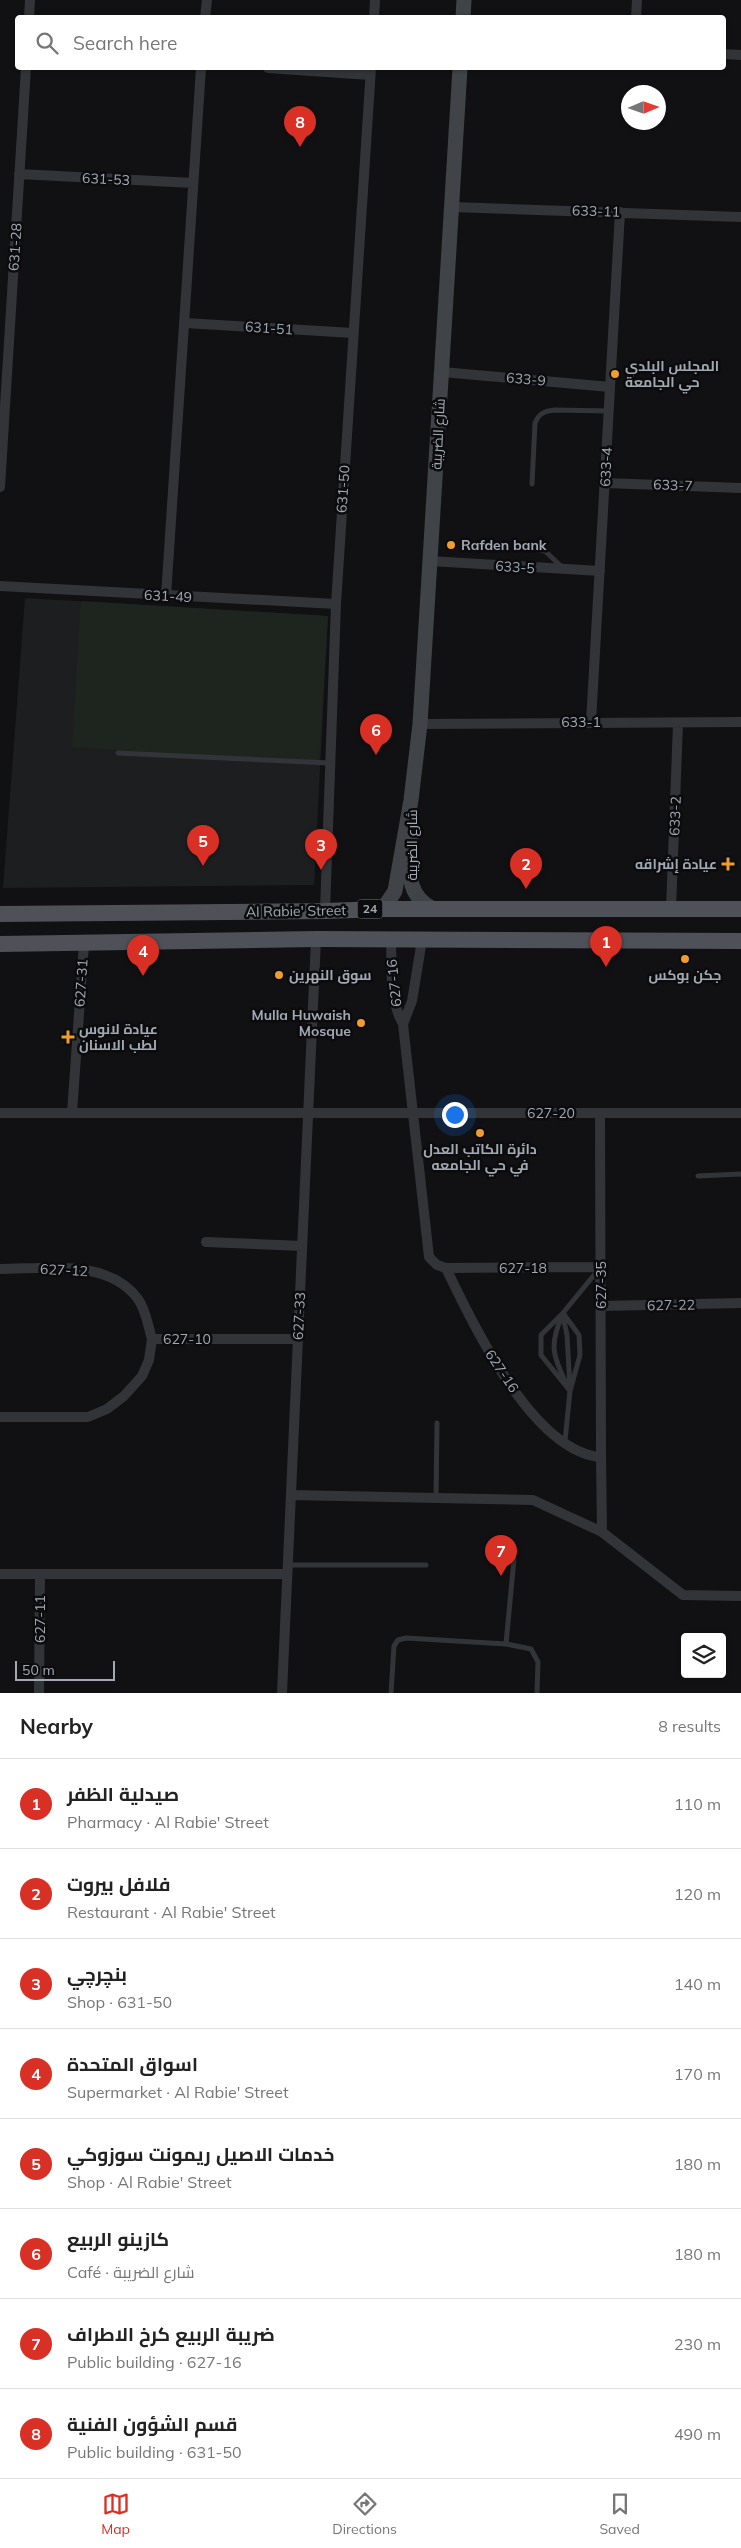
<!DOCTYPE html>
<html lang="en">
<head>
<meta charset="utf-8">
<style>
  body { margin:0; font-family:Mulish,Cairo,sans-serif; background:#f2f2f2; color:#222 }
  .controls { position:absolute; right:15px; bottom:15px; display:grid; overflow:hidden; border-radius:5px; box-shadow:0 1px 4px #0004 }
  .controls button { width:45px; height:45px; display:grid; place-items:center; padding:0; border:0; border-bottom:1px solid #e0e0e0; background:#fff; color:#222; font:25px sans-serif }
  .compass { position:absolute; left:621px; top:85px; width:45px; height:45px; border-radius:50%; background:#fff; box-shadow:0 1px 4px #0004; rotate:88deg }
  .scale { position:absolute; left:15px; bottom:12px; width:100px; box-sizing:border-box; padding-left:5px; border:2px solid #a3a9b3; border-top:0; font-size:14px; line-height:18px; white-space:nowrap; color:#a3a9b3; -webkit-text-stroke:4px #0c0c0e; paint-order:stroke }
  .you { position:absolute; left:454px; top:1114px; width:18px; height:18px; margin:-12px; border:4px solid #fff; border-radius:50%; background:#1a73e8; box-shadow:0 0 0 8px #1a73e833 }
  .badge { display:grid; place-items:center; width:32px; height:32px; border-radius:50%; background:#d93025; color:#fff; font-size:16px; font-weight:700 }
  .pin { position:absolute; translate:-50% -41px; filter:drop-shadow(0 1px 2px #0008) }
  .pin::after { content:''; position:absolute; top:26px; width:18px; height:15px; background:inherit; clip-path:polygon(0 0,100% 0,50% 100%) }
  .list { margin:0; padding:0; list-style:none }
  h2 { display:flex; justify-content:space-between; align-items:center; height:65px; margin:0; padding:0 20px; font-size:21px }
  h2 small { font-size:16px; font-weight:400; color:#767676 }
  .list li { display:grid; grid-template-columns:32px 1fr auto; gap:15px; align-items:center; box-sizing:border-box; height:90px; padding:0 20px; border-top:1px solid #e0e0e0 }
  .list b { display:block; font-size:19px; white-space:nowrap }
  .list p { margin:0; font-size:16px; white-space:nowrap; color:#767676 }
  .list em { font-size:16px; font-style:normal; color:#767676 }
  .icon { flex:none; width:28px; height:28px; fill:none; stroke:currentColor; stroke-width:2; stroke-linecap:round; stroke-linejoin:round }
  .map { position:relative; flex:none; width:741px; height:1693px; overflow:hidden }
  .search { position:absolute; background:#fff; box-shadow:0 1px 4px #0004; left:15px; right:15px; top:15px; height:55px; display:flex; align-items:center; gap:12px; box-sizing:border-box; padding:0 18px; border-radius:5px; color:#767676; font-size:19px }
  .sheet { height:785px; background:#fff }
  nav { display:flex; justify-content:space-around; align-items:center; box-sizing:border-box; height:70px; border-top:1px solid #e0e0e0; background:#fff; font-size:14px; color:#767676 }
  nav a { display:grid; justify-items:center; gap:2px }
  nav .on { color:#d93025 }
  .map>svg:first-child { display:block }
</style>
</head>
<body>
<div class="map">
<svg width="741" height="1693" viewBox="0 0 741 1693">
  <rect width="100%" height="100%" fill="#111113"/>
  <!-- built -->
  <path fill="#1d1e20" d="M25,598l303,18 -14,269 -311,3z"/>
  <!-- green -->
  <path fill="#1e251e" d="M81,601l247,15 -9,146 -247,-15z"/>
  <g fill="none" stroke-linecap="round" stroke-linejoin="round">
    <!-- lane -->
    <path stroke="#323438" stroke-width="5" d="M532,484l3,-61c4,-10 10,-12 20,-13l54,1
      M528,548l17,3 18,17
      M118,753l211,10
      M698,1176l43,-2
      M563,1313l16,22 1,20 -10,36 -5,50
      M562,1316c-13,29 -9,40 4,67
      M563,1316l4,19 3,52
      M570,1391l-29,-36v-20l22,-22 36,-44
      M436,1497l1,-74
      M288,1565h138
      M506,1644l8,-85
      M391,1693l3,-47 4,-6 8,-2 100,6 25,5 7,13 -1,31"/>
    <!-- street -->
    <path stroke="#323438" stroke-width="10" d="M29,18l1,-18
      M205,18l2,-18
      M374,18l1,-18
      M636,18l1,-18
      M724,54l17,1
      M268,68l102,7
      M19,174l174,9
      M452,207l289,10
      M185,323l168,10
      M442,372l168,15
      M605,483l136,5
      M0,487l26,-419
      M430,561l170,10
      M0,586l336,18
      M166,596l35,-528
      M591,722l29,-510
      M420,724l321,-2
      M671,909l7,-186
      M325,911l11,-307 35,-536
      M391,940c1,27 -2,60 12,84l26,233 8,8 9,3c26,55 87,184 155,189l1,75 81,63 58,1
      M403,1024l9,-23 10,-61
      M0,1113h741
      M72,1113l12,-170
      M600,1113l1,344
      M206,1242l96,4
      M446,1268l154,-1
      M0,1269c44,0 108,-11 138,30 8,11 10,27 14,40
      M601,1306l140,-3
      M0,1417h88l19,-8 17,-13 18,-20 7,-16 3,-21h146
      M291,1495l242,5 69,32
      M0,1574h287
      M39,1693l1,-119
      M282,1693l34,-754"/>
    <!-- secondary -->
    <path stroke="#404348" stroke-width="15" d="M463,18l1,-18
      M411,839c0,29 -8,54 22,70
      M383,909l12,-18 16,-91 9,-76 40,-656"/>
    <!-- primary -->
    <path stroke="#4e5157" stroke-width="16" d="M0,914l325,-3 58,-2h358
      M0,944l316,-5 425,2"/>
  </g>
  <!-- markers -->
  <g fill="#ef9d2e" stroke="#0c0c0e" stroke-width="2">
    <circle cx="615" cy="374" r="5"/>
    <circle cx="451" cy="545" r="5"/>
    <path d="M725.5 856.5h5v5h5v5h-5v5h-5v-5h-5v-5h5z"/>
    <circle cx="685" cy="959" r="5"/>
    <circle cx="279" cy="975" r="5"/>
    <circle cx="361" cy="1023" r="5"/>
    <path d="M65.5 1029.5h5v5h5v5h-5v5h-5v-5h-5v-5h5z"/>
    <circle cx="480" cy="1133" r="5"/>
  </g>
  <g text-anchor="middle" stroke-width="5" stroke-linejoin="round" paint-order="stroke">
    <!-- shield labels -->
    <rect fill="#0c0c0e" stroke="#767a82" stroke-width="1" x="357.5" y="899.5" width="25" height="19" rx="4"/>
    <g font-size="12" font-weight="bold" fill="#a3a9b3">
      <text x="370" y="913">24</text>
    </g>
    <!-- street labels -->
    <g font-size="14" fill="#a3a9b3" stroke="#0c0c0e">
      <text transform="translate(106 179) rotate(3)" y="5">631-53</text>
      <text transform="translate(596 211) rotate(2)" y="5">633-11</text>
      <text transform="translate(15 247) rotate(-86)" y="5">631-28</text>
      <text transform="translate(269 328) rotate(4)" y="5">631-51</text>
      <text transform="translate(526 379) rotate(5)" y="5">633-9</text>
      <text transform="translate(438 434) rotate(-87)" y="5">شارع الضريبة</text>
      <text transform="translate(606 467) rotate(-87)" y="5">633-4</text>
      <text transform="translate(673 485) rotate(2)" y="5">633-7</text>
      <text transform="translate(343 489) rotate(-86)" y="5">631-50</text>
      <text transform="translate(515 567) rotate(4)" y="5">633-5</text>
      <text transform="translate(168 596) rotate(3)" y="5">631-49</text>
      <text x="581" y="727">633-1</text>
      <text transform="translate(675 816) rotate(-88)" y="5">633-2</text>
      <text transform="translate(412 845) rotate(-90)" y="5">شارع الضريبة</text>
      <text transform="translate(296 911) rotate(-1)" y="5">Al Rabie' Street</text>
      <text transform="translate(81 983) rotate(-86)" y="5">627-31</text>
      <text transform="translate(394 983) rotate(-96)" y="5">627-16</text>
      <text x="551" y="1118">627-20</text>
      <text x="523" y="1273">627-18</text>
      <text transform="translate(64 1270) rotate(3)" y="5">627-12</text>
      <text transform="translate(601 1285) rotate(-90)" y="5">627-35</text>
      <text transform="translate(671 1305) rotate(-1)" y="5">627-22</text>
      <text transform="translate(299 1316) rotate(-87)" y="5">627-33</text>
      <text x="187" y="1344">627-10</text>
      <text transform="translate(502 1371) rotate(56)" y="5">627-16</text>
      <text transform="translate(40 1619) rotate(-90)" y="5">627-11</text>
    </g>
    <!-- poi labels -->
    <g font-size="14" font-weight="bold" fill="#a3a9b3" stroke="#0c0c0e" text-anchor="start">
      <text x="625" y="371">المجلس البلدي<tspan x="625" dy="16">حي الجامعة</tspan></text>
      <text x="461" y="550">Rafden bank</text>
      <text x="717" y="869" text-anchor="end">عيادة إشراقه</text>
      <text x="289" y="980">سوق النهرين</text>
      <text x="685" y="980" text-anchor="middle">جكن بوكس</text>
      <text x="351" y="1020" text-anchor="end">Mulla Huwaish<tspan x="351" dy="16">Mosque</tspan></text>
      <text x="79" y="1034">عيادة لانوس<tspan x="79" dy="16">لطب الاسنان</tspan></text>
      <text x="480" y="1154" text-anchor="middle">دائرة الكاتب العدل<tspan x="480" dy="16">في حي الجامعه</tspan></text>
    </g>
  </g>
</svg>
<div class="controls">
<button><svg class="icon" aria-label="layers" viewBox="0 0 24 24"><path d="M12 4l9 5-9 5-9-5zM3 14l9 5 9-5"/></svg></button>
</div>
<svg class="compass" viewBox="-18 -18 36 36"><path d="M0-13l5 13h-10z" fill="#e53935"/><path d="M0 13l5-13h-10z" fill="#767676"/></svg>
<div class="scale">50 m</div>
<div class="you"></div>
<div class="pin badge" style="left:606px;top:967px">1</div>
<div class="pin badge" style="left:526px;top:889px">2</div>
<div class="pin badge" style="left:321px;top:870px">3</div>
<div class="pin badge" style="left:143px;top:976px">4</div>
<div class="pin badge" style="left:203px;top:866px">5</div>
<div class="pin badge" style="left:376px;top:755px">6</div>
<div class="pin badge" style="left:501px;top:1576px">7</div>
<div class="pin badge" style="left:300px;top:147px">8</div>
<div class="search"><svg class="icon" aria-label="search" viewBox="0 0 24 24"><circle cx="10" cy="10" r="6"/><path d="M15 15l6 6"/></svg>Search here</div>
</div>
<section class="sheet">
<h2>Nearby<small>8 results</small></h2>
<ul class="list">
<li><span class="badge">1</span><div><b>صيدلية الظفر</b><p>Pharmacy · Al Rabie' Street</p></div><em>110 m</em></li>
<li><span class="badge">2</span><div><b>فلافل بيروت</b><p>Restaurant · Al Rabie' Street</p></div><em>120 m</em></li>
<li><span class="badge">3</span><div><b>بنچرچي</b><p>Shop · 631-50</p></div><em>140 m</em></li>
<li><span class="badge">4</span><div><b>اسواق المتحدة</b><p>Supermarket · Al Rabie' Street</p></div><em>170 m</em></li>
<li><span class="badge">5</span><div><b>خدمات الاصيل ريمونت سوزوكي</b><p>Shop · Al Rabie' Street</p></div><em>180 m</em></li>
<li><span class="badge">6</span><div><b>كازينو الربيع</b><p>Café · شارع الضريبة</p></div><em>180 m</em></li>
<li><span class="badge">7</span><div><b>ضريبة الربيع كرخ الاطراف</b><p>Public building · 627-16</p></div><em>230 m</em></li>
<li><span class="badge">8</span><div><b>قسم الشؤون الفنية</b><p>Public building · 631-50</p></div><em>490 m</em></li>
</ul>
</section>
<nav>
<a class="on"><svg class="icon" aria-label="map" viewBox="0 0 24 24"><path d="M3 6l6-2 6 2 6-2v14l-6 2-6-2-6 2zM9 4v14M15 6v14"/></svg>Map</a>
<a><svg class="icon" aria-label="directions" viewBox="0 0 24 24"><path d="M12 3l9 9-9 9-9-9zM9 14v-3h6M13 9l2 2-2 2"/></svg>Directions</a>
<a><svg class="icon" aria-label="saved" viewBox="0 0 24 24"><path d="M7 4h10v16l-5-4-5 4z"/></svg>Saved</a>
</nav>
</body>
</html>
